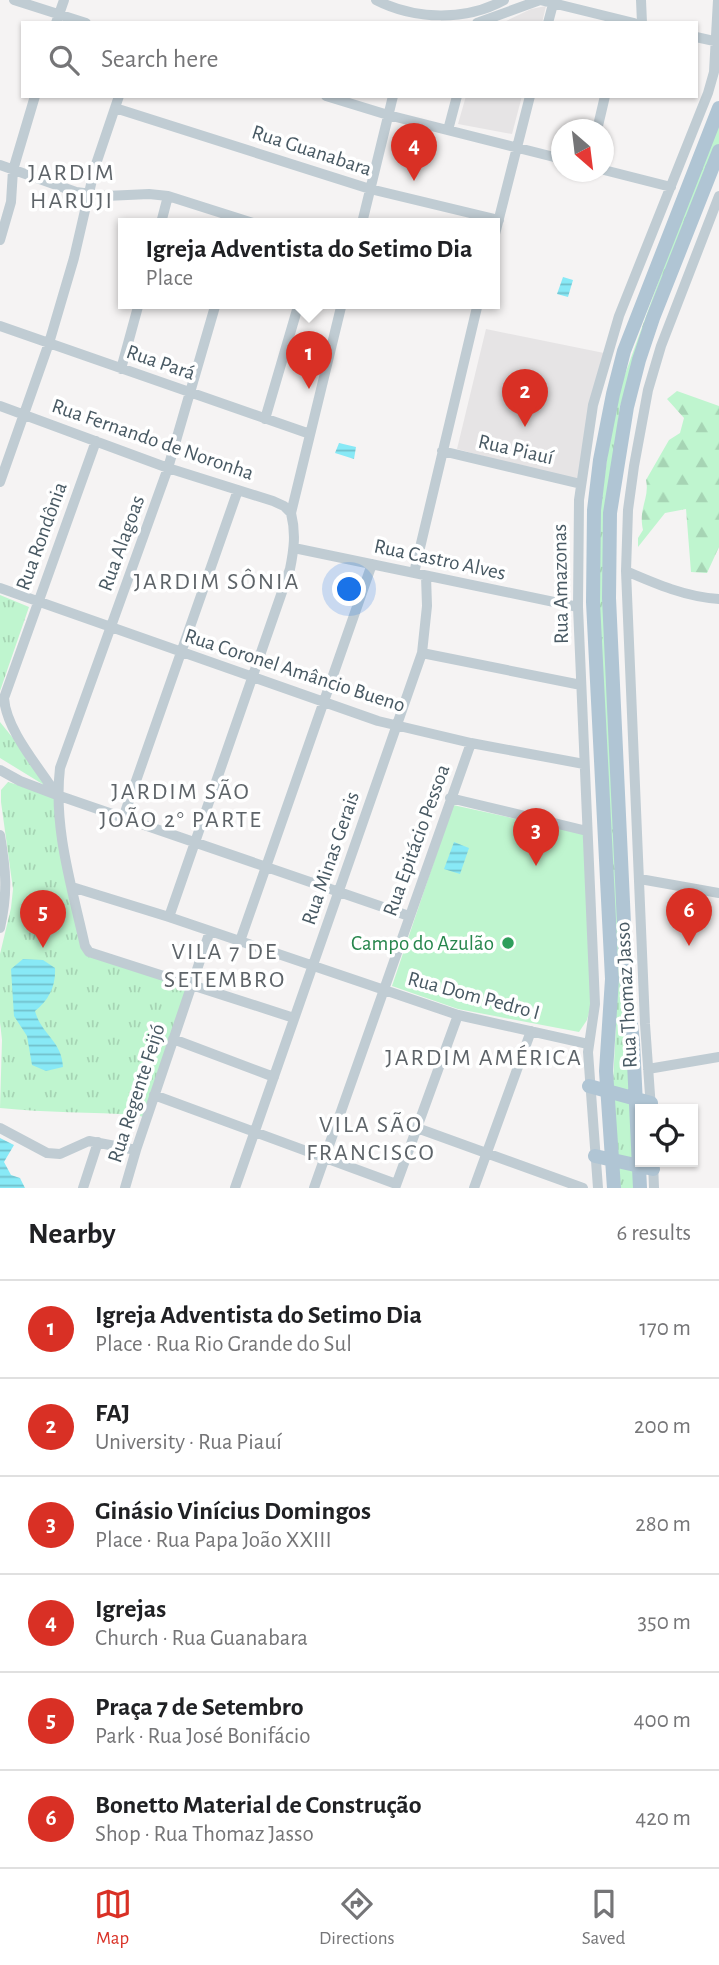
<!DOCTYPE html>
<html lang="en">
<head>
<meta charset="utf-8">
<style>
  body { margin:0; font-family:"Alegreya Sans",sans-serif; background:#f6f6f6; color:#202124 }
  .controls { position:absolute; right:21px; bottom:21px; display:grid; overflow:hidden; border-radius:0px; box-shadow:0 2px 5px #0004 }
  .controls button { width:63px; height:63px; display:grid; place-items:center; padding:0; border:0; border-bottom:2px solid #e0e0e0; background:#fff; color:#202124; font:35px sans-serif }
  .compass { position:absolute; left:551px; top:119px; width:63px; height:63px; border-radius:50%; background:#fff; box-shadow:0 2px 5px #0004; rotate:152deg }
  .you { position:absolute; left:350px; top:590px; width:24px; height:24px; margin:-18px; border:5px solid #fff; border-radius:50%; background:#1a73e8; box-shadow:0 0 0 10px #1a73e833 }
  .badge { display:grid; place-items:center; width:46px; height:46px; border-radius:50%; background:#d93025; color:#fff; font-size:23px; font-weight:700 }
  .pin { position:absolute; translate:-50% -58px; filter:drop-shadow(0 2px 4px #0008) }
  .pin::after { content:''; position:absolute; top:37px; width:24px; height:21px; background:inherit; clip-path:polygon(0 0,100% 0,50% 100%) }
  .popup { position:absolute; left:118px; top:218px; width:382px; height:91px; box-sizing:border-box; display:grid; place-content:center; border-radius:0px; background:#fff; filter:drop-shadow(0 2px 5px #0005); font-size:23px; white-space:nowrap; color:#757577 }
  .popup b { font-size:26px; color:#202124 }
  .popup::after { content:''; position:absolute; left:50%; top:100%; margin-left:-14px; border:14px solid transparent; border-top-color:#fff }
  .list { margin:0; padding:0; list-style:none }
  h2 { display:flex; justify-content:space-between; align-items:center; height:91px; margin:0; padding:0 28px; font-size:30px }
  h2 small { font-size:23px; font-weight:400; color:#757577 }
  .list li { display:grid; grid-template-columns:46px 1fr auto; gap:21px; align-items:center; box-sizing:border-box; height:98px; padding:0 28px; border-top:2px solid #e0e0e0 }
  .list b { display:block; font-size:26px; white-space:nowrap }
  .list p { margin:0; font-size:23px; white-space:nowrap; color:#757577 }
  .list em { font-size:23px; font-style:normal; color:#757577 }
  .icon { flex:none; width:38px; height:38px; fill:none; stroke:currentColor; stroke-width:2; stroke-linecap:round; stroke-linejoin:round }
  .map { position:relative; flex:none; width:719px; height:1188px; overflow:hidden }
  .search { position:absolute; background:#fff; box-shadow:0 2px 5px #0004; left:21px; right:21px; top:21px; height:77px; display:flex; align-items:center; gap:18px; box-sizing:border-box; padding:0 24px; border-radius:0px; color:#757577; font-size:26px }
  .sheet { height:679px; background:#fff }
  nav { display:flex; justify-content:space-around; align-items:center; box-sizing:border-box; height:98px; border-top:2px solid #e0e0e0; background:#fff; font-size:19px; color:#757577 }
  nav a { display:grid; justify-items:center; gap:4px }
  nav .on { color:#d93025 }
  .map>svg:first-child { display:block }
</style>
</head>
<body>
<div class="map">
<svg width="719" height="1188" viewBox="0 0 719 1188">
  <defs>
    <pattern id="forest-firs" width="22" height="20" patternUnits="userSpaceOnUse" patternTransform="scale(1.75)"><rect width="22" height="20" fill="#bff5cf"/><path d="M5 1l3.5 6h-7zM16 11l3.5 6h-7z" fill="#a6d4b4"/></pattern>
    <pattern id="park-tufts" width="24" height="20" patternUnits="userSpaceOnUse" patternTransform="scale(1.75)"><rect width="24" height="20" fill="#bff5cf"/><path d="M3 7l-1-3M5 7V3M7 7l1-3M15 17l-1-3M17 17v-4M19 17l1-3" fill="none" stroke="#a6d4b4"/></pattern>
    <pattern id="water-rules" width="6" height="5" patternUnits="userSpaceOnUse" patternTransform="scale(1.75)"><rect width="6" height="5" fill="#88e9f6"/><path d="M0 2.5h6" fill="none" stroke="#71c0cb"/></pattern>
  </defs>
  <rect width="100%" height="100%" fill="#f5f3f3"/>
  <!-- education -->
  <path fill="#e6e4e5" d="M546,6l-4,17h-40l29,-14z
    M466,96h56l-10,38 -54,-10z
    M486,329l118,24 -24,129 -123,-33z"/>
  <!-- grass -->
  <path fill="#bff5cf" d="M453,805l131,29 7,171 -4,15 -8,12 -121,-23 -66,-23z"/>
  <!-- forest -->
  <path fill="url(#forest-firs)" d="M677,391l42,15v141l-12,26 -16,-1 -5,-63 -21,4 -27,34v-9l5,-8c-5,-22 7,-32 3,-50l23,-40 11,-7 4,-15 -17,-19z"/>
  <!-- park -->
  <path fill="url(#park-tufts)" d="M719,114v30l-43,107 -56,155 -12,100 29,682h-18l-6,-106 3,-56 -19,-394 3,-123 15,-107z
    M0,595l29,12 -29,84z
    M0,722l42,52 2,11 -44,-27z
    M8,782l47,14 34,157 100,36 -43,129 -9,-3c-45,-3 -91,-2 -137,-7l2,-68 -2,-18v-68l11,-46 2,-19 -12,-87v-12z"/>
  <!-- water -->
  <path fill="url(#water-rules)" d="M563,277l10,3 -5,17 -11,-3z
    M339,443l17,4 -2,12 -19,-6z
    M454,842l15,6 -9,26 -16,-5z
    M23,959l20,1 12,8c1,18 -6,32 -20,43 6,23 27,30 28,56l-17,4 -14,-6 -5,-29 -13,-20 -3,-47z
    M0,1138l14,7 -10,17 7,13 9,3 5,10h-25z"/>
  <g fill="none" stroke-linecap="round" stroke-linejoin="round">
    <!-- minor -->
    <path stroke="#c0ccd3" stroke-width="10" d="M14,0l72,23
      M376,0c39,20 90,21 128,0
      M641,0l1,23
      M56,23l8,-23
      M477,23l63,-23 94,23
      M548,23l5,-19
      M696,37l23,5
      M326,96l62,19 174,44
      M115,108l255,81 129,31
      M448,130l9,-34
      M597,130l8,-34
      M0,165l76,27 30,4 43,-2 19,2 85,27
      M604,170l67,17
      M161,223l7,-27
      M362,223l31,-127
      M494,238l36,-142
      M0,240l11,-38 2,-32 22,-74
      M216,303l-48,165 -108,300c-7,60 12,119 25,178l4,6 205,66
      M0,326l310,108
      M121,369l18,-66
      M0,406l168,62 105,33 11,5 7,7
      M265,419l34,-116
      M442,451l139,33
      M0,482l49,-139 25,-85 21,-91 24,-71
      M294,548l284,59
      M626,571c30,13 60,26 93,28
      M414,573l64,-270
      M0,588l378,133 93,22 113,21
      M422,653l159,32
      M0,770l20,11 37,14 352,121
      M56,794c-17,-27 -50,-64 -52,-96l92,-257
      M450,798l137,33
      M123,818l115,-328
      M0,835c6,36 8,57 0,93
      M640,879l79,14
      M72,887l97,30 289,98 130,29
      M169,917l121,-348c4,-20 6,-36 1,-56l51,-210
      M240,941l132,-377
      M173,1039l101,38
      M648,1069l71,-12
      M154,1095l242,89
      M651,1109l-6,-85 -19,-453 2,-61 6,-44 14,-76 13,-44 58,-150
      M0,1128l47,25 13,1 29,-13 47,9
      M417,1128l166,60
      M653,1162l1,26
      M83,1188l15,-46
      M125,1188l11,-38 74,-219
      M235,1188l187,-535 5,-47 -1,-30
      M314,1188l157,-445
      M395,1188l63,-173
      M474,1188l57,-157
      M598,1188l-10,-136 7,-48 -17,-397 1,-107 14,-95 26,-89 89,-223 6,-21 4,-72"/>
    <!-- major -->
    <path stroke="#b0c5d4" stroke-width="14" d="M589,1086l62,17
      M595,1156l58,13
      M614,1188l-8,-117 6,-92 -19,-377 1,-92 6,-50 13,-66 11,-43 95,-243
      M640,1188l-7,-146 -6,-53 -18,-391 1,-85 17,-106 12,-47 14,-42 66,-167"/>
  </g>
  <!-- markers -->
  <circle fill="#2e9e5b" stroke="#fff" stroke-width="2.5" cx="508" cy="943" r="7"/>
  <g text-anchor="middle" stroke-width="7" stroke-linejoin="round" paint-order="stroke">
    <!-- street labels -->
    <g font-size="21" fill="#485963" stroke="#fff">
      <text transform="translate(312 150) rotate(18)" y="7">Rua Guanabara</text>
      <text transform="translate(161 362) rotate(19)" y="7">Rua Pará</text>
      <text transform="translate(153 439) rotate(19)" y="7">Rua Fernando de Noronha</text>
      <text transform="translate(516 449) rotate(13)" y="7">Rua Piauí</text>
      <text transform="translate(41 536) rotate(-70)" y="7">Rua Rondônia</text>
      <text transform="translate(121 543) rotate(-70)" y="7">Rua Alagoas</text>
      <text transform="translate(440 559) rotate(12)" y="7">Rua Castro Alves</text>
      <text transform="translate(560 584) rotate(-91)" y="7">Rua Amazonas</text>
      <text transform="translate(295 670) rotate(18)" y="7">Rua Coronel Amâncio Bueno</text>
      <text transform="translate(416 840) rotate(-70)" y="7">Rua Epitácio Pessoa</text>
      <text transform="translate(330 858) rotate(-71)" y="7">Rua Minas Gerais</text>
      <text transform="translate(474 995) rotate(15)" y="7">Rua Dom Pedro I</text>
      <text transform="translate(626 995) rotate(-93)" y="7">Rua Thomaz Jasso</text>
      <text transform="translate(136 1093) rotate(-72)" y="7">Rua Regente Feijó</text>
    </g>
    <!-- leisure labels -->
    <g font-size="21" fill="#27864d" stroke="#fff" text-anchor="end">
      <text x="494" y="950">Campo do Azulão</text>
    </g>
    <!-- quarter labels -->
    <g font-size="24" letter-spacing="2" fill="#5e6469" stroke="#fff">
      <text x="72" y="180">JARDIM<tspan x="72" dy="28">HARUJI</tspan></text>
      <text x="217" y="589">JARDIM SÔNIA</text>
      <text x="181" y="799">JARDIM SÃO<tspan x="181" dy="28">JOÃO 2° PARTE</tspan></text>
      <text x="225" y="959">VILA 7 DE<tspan x="225" dy="28">SETEMBRO</tspan></text>
      <text x="484" y="1065">JARDIM AMÉRICA</text>
      <text x="371" y="1132">VILA SÃO<tspan x="371" dy="28">FRANCISCO</tspan></text>
    </g>
  </g>
</svg>
<div class="controls">
<button><svg class="icon" aria-label="locate" viewBox="0 0 24 24"><circle cx="12" cy="12" r="6"/><path d="M12 2v4M12 18v4M2 12h4M18 12h4"/></svg></button>
</div>
<svg class="compass" viewBox="-18 -18 36 36"><path d="M0-13l5 13h-10z" fill="#e53935"/><path d="M0 13l5-13h-10z" fill="#757577"/></svg>
<div class="you"></div>
<div class="pin badge" style="left:309px;top:389px">1</div>
<div class="popup"><b>Igreja Adventista do Setimo Dia</b>Place</div>
<div class="pin badge" style="left:525px;top:427px">2</div>
<div class="pin badge" style="left:536px;top:866px">3</div>
<div class="pin badge" style="left:414px;top:181px">4</div>
<div class="pin badge" style="left:43px;top:948px">5</div>
<div class="pin badge" style="left:689px;top:946px">6</div>
<div class="search"><svg class="icon" aria-label="search" viewBox="0 0 24 24"><circle cx="10" cy="10" r="6"/><path d="M15 15l6 6"/></svg>Search here</div>
</div>
<section class="sheet">
<h2>Nearby<small>6 results</small></h2>
<ul class="list">
<li><span class="badge">1</span><div><b>Igreja Adventista do Setimo Dia</b><p>Place · Rua Rio Grande do Sul</p></div><em>170 m</em></li>
<li><span class="badge">2</span><div><b>FAJ</b><p>University · Rua Piauí</p></div><em>200 m</em></li>
<li><span class="badge">3</span><div><b>Ginásio Vinícius Domingos</b><p>Place · Rua Papa João XXIII</p></div><em>280 m</em></li>
<li><span class="badge">4</span><div><b>Igrejas</b><p>Church · Rua Guanabara</p></div><em>350 m</em></li>
<li><span class="badge">5</span><div><b>Praça 7 de Setembro</b><p>Park · Rua José Bonifácio</p></div><em>400 m</em></li>
<li><span class="badge">6</span><div><b>Bonetto Material de Construção</b><p>Shop · Rua Thomaz Jasso</p></div><em>420 m</em></li>
</ul>
</section>
<nav>
<a class="on"><svg class="icon" aria-label="map" viewBox="0 0 24 24"><path d="M3 6l6-2 6 2 6-2v14l-6 2-6-2-6 2zM9 4v14M15 6v14"/></svg>Map</a>
<a><svg class="icon" aria-label="directions" viewBox="0 0 24 24"><path d="M12 3l9 9-9 9-9-9zM9 14v-3h6M13 9l2 2-2 2"/></svg>Directions</a>
<a><svg class="icon" aria-label="saved" viewBox="0 0 24 24"><path d="M7 4h10v16l-5-4-5 4z"/></svg>Saved</a>
</nav>
</body>
</html>
